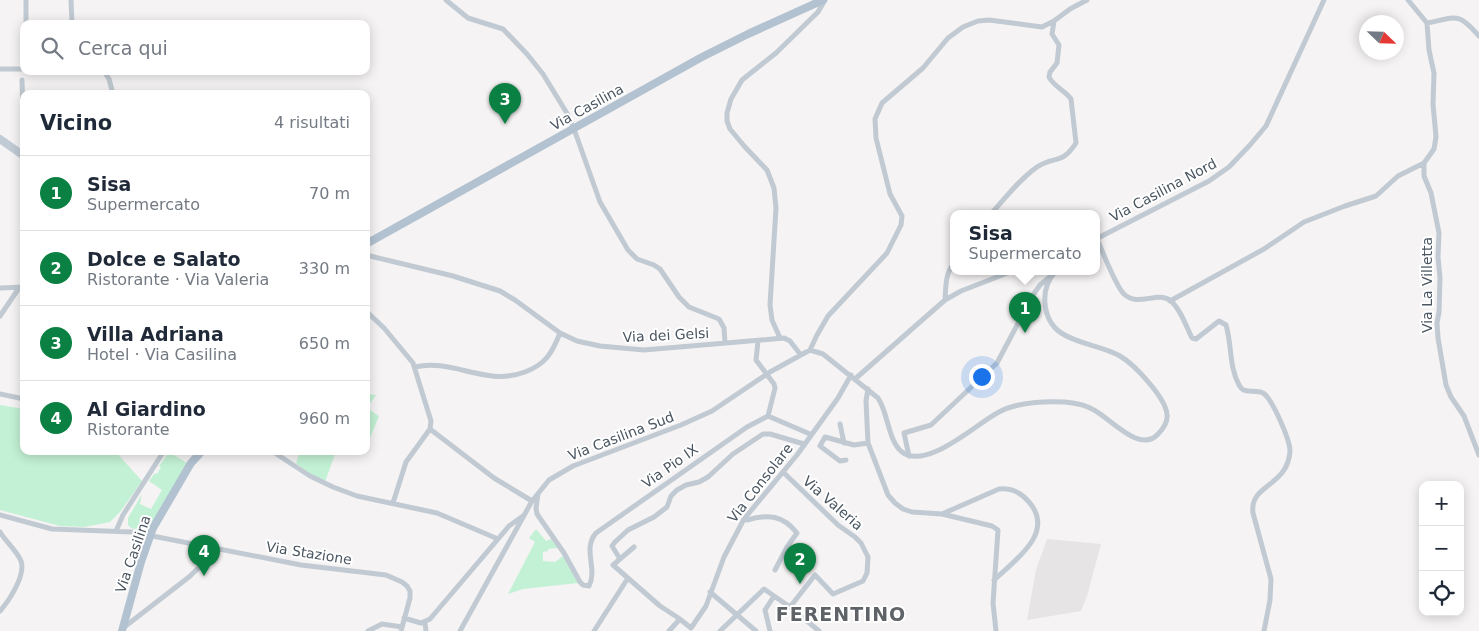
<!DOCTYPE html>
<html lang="it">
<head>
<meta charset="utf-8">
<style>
  body { margin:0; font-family:"DejaVu Sans",sans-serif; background:#f2f2f3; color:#1f2937 }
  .controls { position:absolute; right:15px; bottom:15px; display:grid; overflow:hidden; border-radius:10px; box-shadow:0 2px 12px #0003 }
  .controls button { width:45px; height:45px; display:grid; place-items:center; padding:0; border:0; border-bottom:1px solid #e0e1e3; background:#fff; color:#1f2937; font:25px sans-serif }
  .compass { position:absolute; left:1359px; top:15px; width:45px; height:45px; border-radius:50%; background:#fff; box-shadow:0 2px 12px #0003; rotate:113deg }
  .you { position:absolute; left:981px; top:376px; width:18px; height:18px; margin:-12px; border:4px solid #fff; border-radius:50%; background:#1a73e8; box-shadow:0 0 0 8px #1a73e833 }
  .badge { display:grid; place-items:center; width:32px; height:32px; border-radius:50%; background:#0b8043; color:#fff; font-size:16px; font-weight:700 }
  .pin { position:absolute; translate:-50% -41px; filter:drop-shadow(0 1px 2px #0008) }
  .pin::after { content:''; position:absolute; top:26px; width:18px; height:15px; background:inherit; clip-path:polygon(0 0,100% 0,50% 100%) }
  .popup { position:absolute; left:950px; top:210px; width:150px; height:65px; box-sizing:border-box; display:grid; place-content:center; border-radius:10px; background:#fff; filter:drop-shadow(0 1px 4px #0005); font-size:16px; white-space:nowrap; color:#747a83 }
  .popup b { font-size:19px; color:#1f2937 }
  .popup::after { content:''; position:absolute; left:50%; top:100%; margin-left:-10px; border:10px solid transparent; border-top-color:#fff }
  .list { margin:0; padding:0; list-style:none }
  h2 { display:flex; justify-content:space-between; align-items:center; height:65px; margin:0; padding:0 20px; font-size:21px }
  h2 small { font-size:16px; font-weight:400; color:#747a83 }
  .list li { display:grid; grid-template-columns:32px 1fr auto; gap:15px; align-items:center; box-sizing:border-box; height:75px; padding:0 20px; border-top:1px solid #e0e1e3 }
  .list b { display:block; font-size:19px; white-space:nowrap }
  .list p { margin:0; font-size:16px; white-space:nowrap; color:#747a83 }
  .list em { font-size:16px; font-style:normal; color:#747a83 }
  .icon { flex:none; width:28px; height:28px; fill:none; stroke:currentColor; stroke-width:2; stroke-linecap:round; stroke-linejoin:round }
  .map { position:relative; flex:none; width:1479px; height:631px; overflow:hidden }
  .search { position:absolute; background:#fff; box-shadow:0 2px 12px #0003; left:20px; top:20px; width:350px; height:55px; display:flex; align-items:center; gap:12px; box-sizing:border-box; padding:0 18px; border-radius:10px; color:#747a83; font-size:19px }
  .panel { position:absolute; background:#fff; box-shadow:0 2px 12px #0003; left:20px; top:90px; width:350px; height:365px; border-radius:10px }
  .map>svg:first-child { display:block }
</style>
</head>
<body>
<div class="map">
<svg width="1479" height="631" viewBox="0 0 1479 631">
  <rect width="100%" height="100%" fill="#f5f3f3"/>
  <!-- education -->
  <path fill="#e6e4e5" d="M1047,539l54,5 -14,52 -6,15 -54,9 9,-50z"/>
  <!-- green -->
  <path fill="#c3f1d5" d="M366,394l10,1 -9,13 12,8 -13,32z
    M0,405l24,4v42h91l27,30 -22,31 -10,10 -26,5 -24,-1 -60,-16z
    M300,451h36l-11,31 -13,-6 -16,-13z
    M169,452l18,11 -38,69 -18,-4 -3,-3v-7l14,-24 -2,10 11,5 11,-19 -13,-9 6,-8 2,1 4,-7 -2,-1z
    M536,529l10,12 5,-2 7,9 -10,1v2l-5,1v9l12,1 8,-6 15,27 -55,6 -15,5 27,-52 -6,-4z"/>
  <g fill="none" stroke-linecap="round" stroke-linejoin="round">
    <!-- street -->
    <path stroke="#c1cad2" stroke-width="5" d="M26,0v24
      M71,0l1,24
      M446,0l22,18 35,11 24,25 16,20 25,41 6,14 26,73 28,48 9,9 17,6 6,4 19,28 10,10 30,12 5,9 1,15
      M1408,0l19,23 2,27 5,23 -1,31 3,33 -2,12 -10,14v13l7,17 8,40 -1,24 2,21 -1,34 -2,11 1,15 8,47 5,12 13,19 15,39
      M1427,23c30,-6 31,-11 52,13
      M0,69h24
      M104,71l5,8 4,15
      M22,80l2,68
      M991,214c14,-16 29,-35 46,-47 18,-12 24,-1 39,-24l-5,-44c-6,-9 -17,-12 -22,-22l1,-5 7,-9 2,-18 -7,-11 2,-13
      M1096,239l113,-58 20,-14 21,-22 16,-19 58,-126
      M1097,239c5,11 19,48 27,55 14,14 34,-4 47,7 10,9 15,25 21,37l4,1 23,-18 7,4c6,20 3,42 13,60 5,10 15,4 24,8 9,5 27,47 27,58 -2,36 -41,33 -37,62l18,66 -1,21 -6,31
      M366,255l87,21 47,15 15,9 45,33 17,8 23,5 44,4 140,-12 6,3 10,13
      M0,288l24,-1
      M945,300c1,-14 0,-26 9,-37
      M1170,301l94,-52 40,-27 41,-16 31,-10 22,-20 26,-13
      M366,311l18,17 29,35 18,58 -1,8 64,49 38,23
      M0,316l19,-28
      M780,338l-8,-18 -2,-15 6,-97 -2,-20 -7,-18 -22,-23 -15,-18 -3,-8v-8l4,-14 11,-19 34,-27 42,-41 7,-12
      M758,341l-2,19 18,24 1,4 -7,28
      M810,350l7,-15 11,-19 59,-63 14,-28 1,-9 -12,-22 -14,-56 -1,-19 7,-16 41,-35 25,-30 15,-11 15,-6 11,-1 53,7 12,-6 16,-12 17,-9
      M415,367c38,-9 70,20 110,5 21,-8 27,-19 35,-39
      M855,379l90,-79 16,-9 49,-19
      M868,389l-2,12 2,42 20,52 7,8 8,6 9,3 30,2 50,12 6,4 -5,73 3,28
      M0,394l24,5
      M840,424l4,19
      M272,451l38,25 23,11 24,9 80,17 61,26
      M909,456l-5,-23 27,-8 66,-62 36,-68 7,-10 11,-9
      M846,460l-6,1 -20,-15 5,-9 29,8 14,-2
      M783,472l55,53 17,12 6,6 7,14 -1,16 -4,8 -30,13 -18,-19 -25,32
      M538,494l-2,14 1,6 27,39 16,29 3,3 6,1c9,-17 -7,-37 7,-53l151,-106 21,-11 42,18
      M393,503l13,-41 24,-33
      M942,514l57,-25c13,-1 22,3 30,13 27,31 -15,59 -35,78
      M0,515l52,14 80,3 169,33 85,10 16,7 5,4 3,5v7l-9,33
      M744,519l3,1c21,-6 36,-5 50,13l-10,14 -12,23
      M116,531l7,-16 41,-64
      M0,532c6,10 17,19 21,29 5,14 -12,40 -21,50
      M634,547l-14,12 -8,-13 3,-4 13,-12 26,-13 13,-10 4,-11 6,-6 9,-5 13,-3 9,-5 25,-23 30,-20h7l34,10
      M620,559l-7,6 47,41 20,13
      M710,592l46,39
      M404,618l17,5 9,-4 79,-93 14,-10
      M425,623l1,8
      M123,628l66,-51 29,-28
      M368,631l14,-7 20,3
      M460,631l72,-130 17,-21 24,-14 108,-41 31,-14 58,-39 40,-22 13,4 55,44c10,14 10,43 24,54 25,19 75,-29 97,-40 19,-10 45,-11 66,-10 10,1 21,3 29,8 17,9 46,44 64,24 5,-5 10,-13 9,-20 -2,-17 -33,-50 -47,-58 -28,-16 -72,-11 -75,-53 -1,-11 2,-22 10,-31
      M594,631l34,-53
      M669,631l10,-11h2l10,8 15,-22 18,-49 20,-38 53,-64 41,-57 13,-23
      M720,631l44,-42 26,18 29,24
      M770,631l-5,-21 9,-14"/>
    <!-- secondary -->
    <path stroke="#c1cbd6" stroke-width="8" d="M0,139l24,17"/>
    <!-- primary -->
    <path stroke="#b3c2d1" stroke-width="8" d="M366,244l336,-187 46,-23 75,-34
      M122,631l19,-69 12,-34 38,-65 11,-12"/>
  </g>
  <g text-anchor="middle" stroke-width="4" stroke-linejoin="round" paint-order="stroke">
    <!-- street labels -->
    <g font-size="14" fill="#4a5661" stroke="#fff">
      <text transform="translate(587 107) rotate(-29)" y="5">Via Casilina</text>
      <text transform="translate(1163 190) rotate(-28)" y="5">Via Casilina Nord</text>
      <text transform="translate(1427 285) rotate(-90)" y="5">Via La Villetta</text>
      <text transform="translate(666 335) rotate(-3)" y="5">Via dei Gelsi</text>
      <text transform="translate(621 436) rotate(-21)" y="5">Via Casilina Sud</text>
      <text transform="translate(670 466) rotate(-35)" y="5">Via Pio IX</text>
      <text transform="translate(760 483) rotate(-52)" y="5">Via Consolare</text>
      <text transform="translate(833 503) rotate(41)" y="5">Via Valeria</text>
      <text transform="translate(309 553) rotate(9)" y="5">Via Stazione</text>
      <text transform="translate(133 554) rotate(-71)" y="5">Via Casilina</text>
    </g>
    <!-- district labels -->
    <g font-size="19" font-weight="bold" letter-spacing="1" fill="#5f6368" stroke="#fff">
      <text x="841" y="621">FERENTINO</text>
    </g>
  </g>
</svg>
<div class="controls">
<button>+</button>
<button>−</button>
<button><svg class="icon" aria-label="locate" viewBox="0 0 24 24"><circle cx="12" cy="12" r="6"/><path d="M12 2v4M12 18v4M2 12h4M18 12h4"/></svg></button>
</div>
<svg class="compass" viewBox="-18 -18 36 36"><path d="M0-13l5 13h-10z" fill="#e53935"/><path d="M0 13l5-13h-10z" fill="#747a83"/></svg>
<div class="you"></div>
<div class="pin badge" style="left:1025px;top:333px">1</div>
<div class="popup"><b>Sisa</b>Supermercato</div>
<div class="pin badge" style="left:800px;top:584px">2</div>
<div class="pin badge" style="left:505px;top:124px">3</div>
<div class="pin badge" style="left:204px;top:576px">4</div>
<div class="search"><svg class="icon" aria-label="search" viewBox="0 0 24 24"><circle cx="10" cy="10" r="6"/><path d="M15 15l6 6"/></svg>Cerca qui</div>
<section class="panel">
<h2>Vicino<small>4 risultati</small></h2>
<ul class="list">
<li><span class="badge">1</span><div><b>Sisa</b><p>Supermercato</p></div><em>70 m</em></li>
<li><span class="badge">2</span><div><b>Dolce e Salato</b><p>Ristorante · Via Valeria</p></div><em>330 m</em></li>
<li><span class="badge">3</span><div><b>Villa Adriana</b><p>Hotel · Via Casilina</p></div><em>650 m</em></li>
<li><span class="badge">4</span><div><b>Al Giardino</b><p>Ristorante</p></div><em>960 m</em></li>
</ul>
</section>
</div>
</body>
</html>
